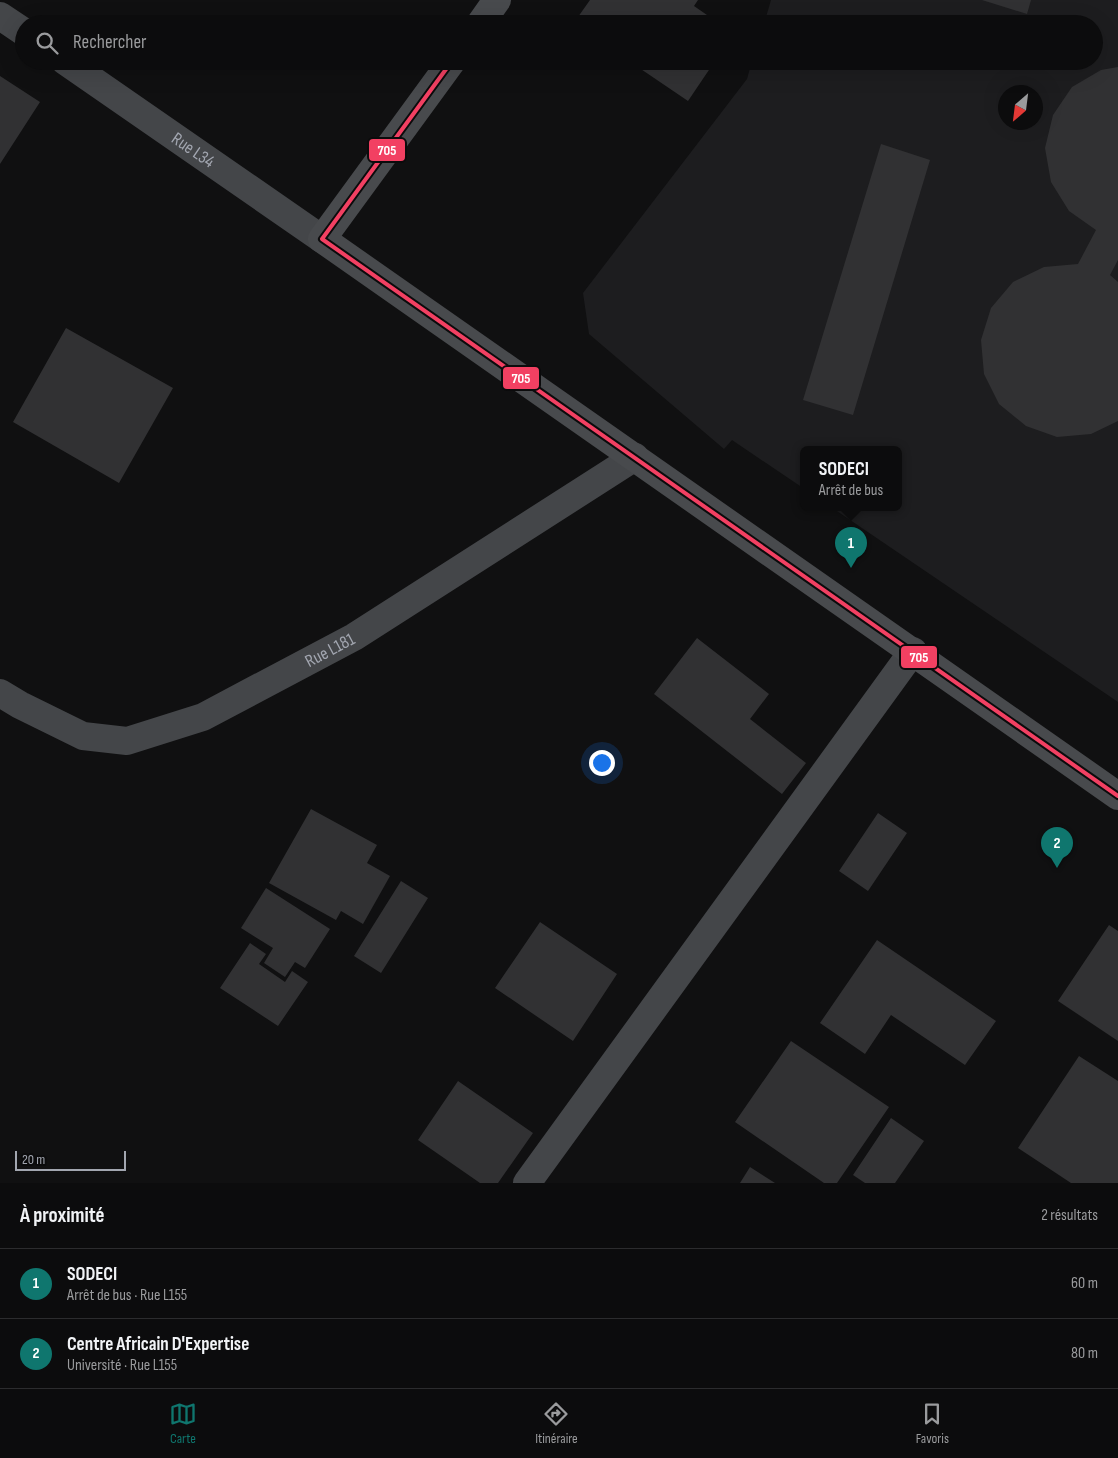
<!DOCTYPE html>
<html lang="fr">
<head>
<meta charset="utf-8">
<style>
  body { margin:0; font-family:"Sofia Sans Condensed",sans-serif; background:#1a1a1b; color:#f1f3f6 }
  .compass { position:absolute; left:998px; top:85px; width:45px; height:45px; border-radius:50%; background:#0c0c0d; box-shadow:0 5px 20px #0002; rotate:208deg }
  .scale { position:absolute; left:15px; bottom:12px; width:111px; box-sizing:border-box; padding-left:5px; border:2px solid #a2a6b0; border-top:0; font-size:14px; line-height:18px; white-space:nowrap; color:#a2a6b0; -webkit-text-stroke:4px #0b0b0c; paint-order:stroke }
  .you { position:absolute; left:601px; top:762px; width:18px; height:18px; margin:-12px; border:4px solid #fff; border-radius:50%; background:#1a73e8; box-shadow:0 0 0 8px #1a73e833 }
  .badge { display:grid; place-items:center; width:32px; height:32px; border-radius:50%; background:#0f766e; color:#fff; font-size:16px; font-weight:700 }
  .pin { position:absolute; translate:-50% -41px; filter:drop-shadow(0 1px 2px #0008) }
  .pin::after { content:''; position:absolute; top:26px; width:18px; height:15px; background:inherit; clip-path:polygon(0 0,100% 0,50% 100%) }
  .popup { position:absolute; left:800px; top:446px; width:102px; height:65px; box-sizing:border-box; display:grid; place-content:center; border-radius:8px; background:#0c0c0d; filter:drop-shadow(0 1px 4px #0005); font-size:16px; white-space:nowrap; color:#9a9b9d }
  .popup b { font-size:19px; color:#f1f3f6 }
  .popup::after { content:''; position:absolute; left:50%; top:100%; margin-left:-10px; border:10px solid transparent; border-top-color:#0c0c0d }
  .list { margin:0; padding:0; list-style:none }
  h2 { display:flex; justify-content:space-between; align-items:center; height:65px; margin:0; padding:0 20px; font-size:21px }
  h2 small { font-size:16px; font-weight:400; color:#9a9b9d }
  .list li { display:grid; grid-template-columns:32px 1fr auto; gap:15px; align-items:center; box-sizing:border-box; height:70px; padding:0 20px; border-top:1px solid #2c2c2e }
  .list b { display:block; font-size:19px; white-space:nowrap }
  .list p { margin:0; font-size:16px; white-space:nowrap; color:#9a9b9d }
  .list em { font-size:16px; font-style:normal; color:#9a9b9d }
  .icon { flex:none; width:28px; height:28px; fill:none; stroke:currentColor; stroke-width:2; stroke-linecap:round; stroke-linejoin:round }
  .map { position:relative; flex:none; width:1118px; height:1183px; overflow:hidden }
  .search { position:absolute; background:#0c0c0d; box-shadow:0 5px 20px #0002; left:15px; right:15px; top:15px; height:55px; display:flex; align-items:center; gap:12px; box-sizing:border-box; padding:0 18px; border-radius:28px; color:#9a9b9d; font-size:19px }
  .sheet { height:205px; background:#0c0c0d }
  nav { display:flex; justify-content:space-around; align-items:center; box-sizing:border-box; height:70px; border-top:1px solid #2c2c2e; background:#0c0c0d; font-size:14px; color:#9a9b9d }
  nav a { display:grid; justify-items:center; gap:2px }
  nav .on { color:#0f766e }
  .map>svg:first-child { display:block }
</style>
</head>
<body>
<div class="map">
<svg width="1118" height="1183" viewBox="0 0 1118 1183">
  <rect width="100%" height="100%" fill="#101011"/>
  <!-- built -->
  <path fill="#1d1d1f" fill-rule="evenodd" d="M771,0h347v702l-287,-195h67v-58h-94l-1,39 -71,-48 -8,9 -135,-115 -6,-41 164,-214 5,-18h342v-37h-330zM1006,92h30v30h-30z"/>
  <!-- building -->
  <path fill="#313133" d="M590,0h108l-4,6 26,18h-147z
    M982,0h49l-4,14z
    M629,61h86l-27,40z
    M1118,67v193l-8,15 8,7v139l-27,13 -34,3 -31,-11 -27,-22 -15,-30 -3,-34 10,-32 22,-26 31,-15 34,-3 18,-34 -27,-19 -18,-29 -6,-34 8,-33 19,-28 29,-17z
    M0,76l40,26 -40,62z
    M881,144l49,16 -77,255 -50,-15z
    M66,328l107,60 -54,95 -106,-61z
    M697,638l72,56 -19,25 56,44 -24,31 -128,-100z
    M311,809l66,36 -10,18 23,13 -27,48 -22,-13 -5,9 -67,-37z
    M878,813l29,20 -39,58 -29,-20z
    M401,881l27,17 -47,75 -27,-17z
    M266,888l64,41 -25,39 -10,-6 -10,15 -21,-14 9,-15 -32,-20z
    M540,922l77,52 -44,67 -78,-53z
    M1109,925l9,6v110l-60,-40z
    M877,940l119,81 -31,44 -74,-50 -26,39 -45,-31z
    M250,943l16,11 -7,10 26,18 7,-11 16,11 -30,44 -58,-38z
    M791,1041l98,66 -52,76h-13l-89,-61z
    M1079,1056l39,25v102h-47l-53,-35z
    M458,1081l75,52 -35,50h-18l-62,-43z
    M891,1118l33,23 -29,42h-30l-12,-8z
    M750,1167l25,16h-35z"/>
  <g fill="none" stroke-linecap="round" stroke-linejoin="round">
    <!-- street -->
    <g stroke="#444649" stroke-width="28">
      <path d="M0,16l24,16"/>
      <path id="s1" d="M65,61l257,178"/>
      <path id="s2" d="M0,693l20,12 63,31 44,5 76,-24 151,-80 281,-180"/>
      <path d="M527,1183l386,-532"/>
    </g>
    <!-- secondary -->
    <path stroke="#484a4d" stroke-width="28" d="M480,24l17,-24
      M452,61l-130,178 796,557"/>
    <!-- bus-1 casing -->
    <g stroke="#0b0b0c" stroke-width="8">
      <path id="bus-1" d="M322,239l796,557
        M322,239l130,-178"/>
    </g>
    <!-- bus-1 -->
    <use href="#bus-1" stroke="#f24062" stroke-width="4"/>
  </g>
  <g text-anchor="middle" stroke-width="4" stroke-linejoin="round" paint-order="stroke">
    <!-- street labels -->
    <g font-size="18" fill="#a2a6b0" stroke="#0b0b0c">
      <text dy="6" stroke="none"><textPath href="#s1" startOffset="156">Rue L34</textPath></text>
      <text dy="6" stroke="none"><textPath href="#s2" startOffset="361">Rue L181</textPath></text>
    </g>
  </g>
  <g stroke="#0b0b0c" stroke-width="2">
    <rect x="368" y="138" width="38" height="24" rx="5" fill="#f24062"/>
    <rect x="502" y="366" width="38" height="24" rx="5" fill="#f24062"/>
    <rect x="900" y="645" width="38" height="24" rx="5" fill="#f24062"/>
  </g>
  <g font-size="14" text-anchor="middle" font-weight="bold" fill="#fff">
    <text x="387" y="155">705</text>
    <text x="521" y="383">705</text>
    <text x="919" y="662">705</text>
  </g>
</svg>
<svg class="compass" viewBox="-18 -18 36 36"><path d="M0-13l5 13h-10z" fill="#e53935"/><path d="M0 13l5-13h-10z" fill="#9a9b9d"/></svg>
<div class="scale">20 m</div>
<div class="you"></div>
<div class="pin badge" style="left:851px;top:568px">1</div>
<div class="popup"><b>SODECI</b>Arrêt de bus</div>
<div class="pin badge" style="left:1057px;top:868px">2</div>
<div class="search"><svg class="icon" aria-label="search" viewBox="0 0 24 24"><circle cx="10" cy="10" r="6"/><path d="M15 15l6 6"/></svg>Rechercher</div>
</div>
<section class="sheet">
<h2>À proximité<small>2 résultats</small></h2>
<ul class="list">
<li><span class="badge">1</span><div><b>SODECI</b><p>Arrêt de bus · Rue L155</p></div><em>60 m</em></li>
<li><span class="badge">2</span><div><b>Centre Africain D'Expertise</b><p>Université · Rue L155</p></div><em>80 m</em></li>
</ul>
</section>
<nav>
<a class="on"><svg class="icon" aria-label="map" viewBox="0 0 24 24"><path d="M3 6l6-2 6 2 6-2v14l-6 2-6-2-6 2zM9 4v14M15 6v14"/></svg>Carte</a>
<a><svg class="icon" aria-label="directions" viewBox="0 0 24 24"><path d="M12 3l9 9-9 9-9-9zM9 14v-3h6M13 9l2 2-2 2"/></svg>Itinéraire</a>
<a><svg class="icon" aria-label="saved" viewBox="0 0 24 24"><path d="M7 4h10v16l-5-4-5 4z"/></svg>Favoris</a>
</nav>
</body>
</html>
